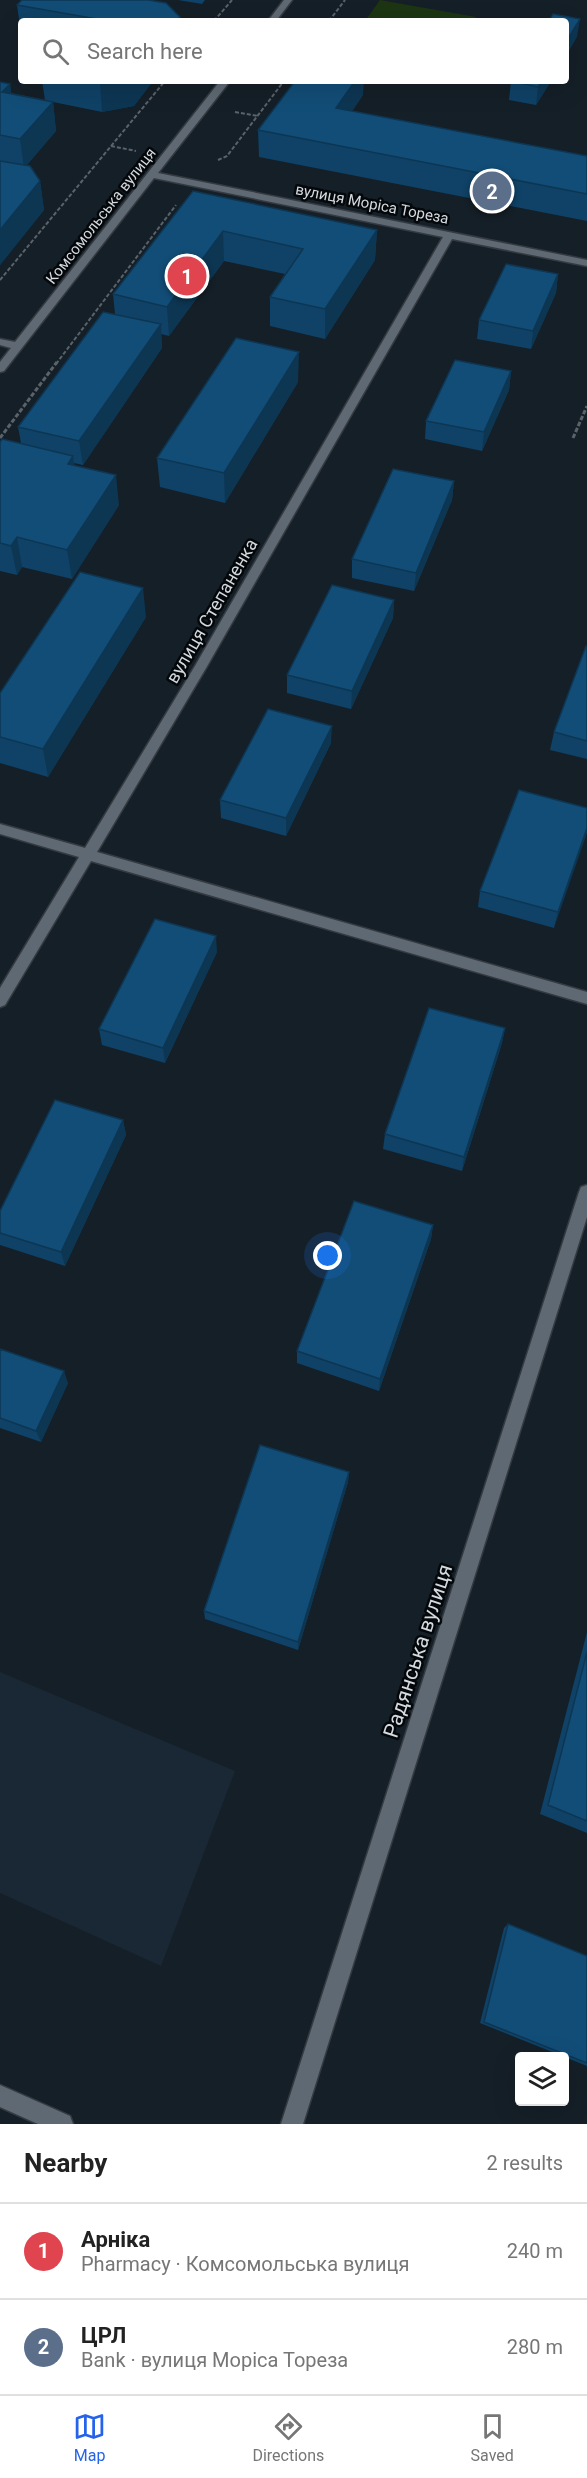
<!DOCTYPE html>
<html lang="en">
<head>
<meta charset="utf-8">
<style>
  body { margin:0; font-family:Roboto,sans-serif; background:#f2f2f2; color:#222 }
  .controls { position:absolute; right:18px; bottom:18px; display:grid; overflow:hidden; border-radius:6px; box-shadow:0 6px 24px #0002 }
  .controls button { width:54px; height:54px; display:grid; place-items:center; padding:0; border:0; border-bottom:2px solid #e0e0e0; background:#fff; color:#222; font:30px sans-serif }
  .you { position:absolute; left:328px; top:1256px; width:21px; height:21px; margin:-15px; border:4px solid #fff; border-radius:50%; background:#1a73e8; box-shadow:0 0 0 9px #1a73e833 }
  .badge { display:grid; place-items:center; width:39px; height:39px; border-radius:50%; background:#2563eb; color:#fff; font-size:20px; font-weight:700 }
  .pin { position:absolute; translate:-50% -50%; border:3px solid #fff; box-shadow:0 2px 6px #0006 }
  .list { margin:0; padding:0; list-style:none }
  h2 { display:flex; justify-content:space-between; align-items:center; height:78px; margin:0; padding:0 24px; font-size:26px }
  h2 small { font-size:20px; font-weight:400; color:#767676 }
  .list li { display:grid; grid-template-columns:39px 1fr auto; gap:18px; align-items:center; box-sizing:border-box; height:96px; padding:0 24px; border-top:2px solid #e0e0e0 }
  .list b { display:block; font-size:22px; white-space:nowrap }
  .list p { margin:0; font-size:20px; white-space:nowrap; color:#767676 }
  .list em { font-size:20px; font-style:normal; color:#767676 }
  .icon { flex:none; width:33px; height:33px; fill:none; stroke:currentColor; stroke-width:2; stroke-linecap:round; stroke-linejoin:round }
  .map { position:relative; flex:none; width:587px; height:2124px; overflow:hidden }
  .search { position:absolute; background:#fff; box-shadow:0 6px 24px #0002; left:18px; right:18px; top:18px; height:66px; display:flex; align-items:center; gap:15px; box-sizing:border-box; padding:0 21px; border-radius:6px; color:#767676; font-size:22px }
  .sheet { height:270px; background:#fff }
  nav { display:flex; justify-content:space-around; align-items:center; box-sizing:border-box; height:84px; border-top:2px solid #e0e0e0; background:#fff; font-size:16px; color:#767676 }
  nav a { display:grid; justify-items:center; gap:3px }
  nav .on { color:#2563eb }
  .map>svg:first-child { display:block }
</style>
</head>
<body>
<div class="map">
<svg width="587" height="2124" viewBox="0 0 587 2124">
  <rect width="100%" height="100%" fill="#151f27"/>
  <!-- built -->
  <path fill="#1a2835" d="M0,1672l235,99 -74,195 -161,-73z"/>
  <!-- green -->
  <path fill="#1d3513" d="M380,0l96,17 -3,4h-108z"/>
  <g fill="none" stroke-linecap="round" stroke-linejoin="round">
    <!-- minor casing -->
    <g stroke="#353a41" stroke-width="3">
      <path id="minor" d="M284,0h8l-16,21h-8z
        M220,81h10l-72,92 429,87v6l-135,-27 -246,429 -109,184 490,140v12l-496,-143 -86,144 -5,2v-19l79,-131 -79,-23v-10l85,24 110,-182 248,-429 -289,-59 -150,193 -4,1v-10l11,-14 -11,-3v-6l15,3z
        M587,1185v32l-284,907h-22l298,-932 2,-5z
        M0,2085l70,31 3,8h-35l-38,-17z"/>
    </g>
    <!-- path-far1 -->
    <path stroke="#5a626a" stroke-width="2" stroke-dasharray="4 2" stroke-linecap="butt" d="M214,21l18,-21
      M329,21l16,-21
      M235,112l23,4
      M111,146l25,5
      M218,160l9,-4 57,-75
      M0,280l165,-199
      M56,364l120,-159"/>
    <!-- path -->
    <path stroke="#5a626a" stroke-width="3" stroke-dasharray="4.5 2" stroke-linecap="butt" d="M0,438l57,-76
      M573,438l14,-32"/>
    <!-- minor -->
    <use href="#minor" fill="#5e6973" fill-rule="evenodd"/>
  </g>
  <!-- wall -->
  <path fill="#0f4266" d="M178,0h27l-3,4z
    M17,5l163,16h-159v12z
    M42,81h111l-19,25 -32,6 -49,-10 3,29 -30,35 14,15 4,29 -44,55v-183l10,2 1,9 34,7z
    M511,81h40l-15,24 -27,-5z
    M363,95l-11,16 235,45v65l-328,-64 -1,-27z
    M193,191l184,39 -2,30 -50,79 -55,-13v-29l15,-23 -61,-13 -55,75 -8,-2 1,14 -79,117 -9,-2 1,3 44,39 -47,74 -50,-12 -5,8 -17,-4v-129l21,1 -3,-16 97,-113 -2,-20z
    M558,274l-2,19 -25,56 -54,-10 2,-19z
    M511,371l-2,19 -27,61 -57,-12 1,-18z
    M298,382l-73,121 -65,-16 -3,-29z
    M454,481l-2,19 -38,91 -62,-13v-19z
    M394,600l-1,18 -42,91 -64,-16v-18z
    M146,617l-98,160 -48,-14v-70z
    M587,647v112l-37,-9 4,-18z
    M331,743l-45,93 -65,-18 -1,-18z
    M587,808l-33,120 -76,-21 2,-16z
    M217,952l-52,111 -63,-18 -3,-16z
    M505,1028l-3,15 -40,128 -79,-22 2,-15z
    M123,1120l3,15 -61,131 -65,-21v-34z
    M433,1225l-2,14 -52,152 -82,-28v-12z
    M0,1349l68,34 -27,59 -41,-14z
    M349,1472l-1,10 -50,168 -93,-31 -1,-8z
    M587,1632v201l-47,-19z
    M508,1924l79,32v110l-107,-43 24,-95z"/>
  <!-- shaded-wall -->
  <path fill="#0d3653" d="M580,19l-3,18 -11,19v-14z
    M109,81h44l-19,25 -32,6 -2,-29z
    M355,81h9l-1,14 -27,40v-27z
    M542,81h9l-15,24 2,-18z
    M10,84l4,29 -12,-21z
    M53,102l3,29 -32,37 -4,-29z
    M40,181l4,29 -44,55v-35z
    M377,230l-2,30 -50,79v-30z
    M223,231l1,30 -55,75 -2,-29z
    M558,274l-2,19 -25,56 2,-18z
    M161,324l1,24 -79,117 -4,-24z
    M299,352l-1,30 -73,121 -1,-30z
    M511,371l-2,19 -27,61 2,-19z
    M73,456l4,29 -9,-21z
    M116,475l3,30 -47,74 -5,-29z
    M454,481l-2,19 -38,91 2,-18z
    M17,537l5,30 -5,8 -6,-29z
    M143,588l3,29 -98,160 -5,-28z
    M394,600l-1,18 -42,91 1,-18z
    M332,726l-1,17 -45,93v-18z
    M587,828v5l-33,95 4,-16z
    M216,936l1,16 -52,111 -2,-15z
    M505,1028l-3,15 -40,128 2,-14z
    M123,1120l3,15 -61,131 -4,-14z
    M433,1225l-2,14 -52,152 1,-12z
    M64,1371l4,12 -27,59 -5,-11z
    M349,1472l-1,10 -50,168v-8z"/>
  <!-- building -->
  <path fill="#124d77" stroke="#0d3653" stroke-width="1.5" d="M22,0h126l18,3 14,14 -4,4h-68l-91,-16z
    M553,14l27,5 -14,23v-21h-17z
    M90,81h19l-9,2z
    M295,81h60l-19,27 251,48v38l-329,-64z
    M511,81h31l-4,6z
    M0,82l10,2 -8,8 51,10 -33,37 -20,-4z
    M0,161l30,5 10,15 -40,49z
    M193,191l184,39 -52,79 -55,-12 33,-48 -80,-18 -56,76 -54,-13z
    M506,264l52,10 -25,57 -54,-11z
    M103,312l58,12 -82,117 -61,-14z
    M236,338l63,14 -75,121 -67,-15z
    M455,360l56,11 -27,61 -58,-11z
    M2,439l71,17 -5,8 48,11 -49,75 -50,-13 -6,9 -11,-3v-101z
    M393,469l61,12 -38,92 -64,-14z
    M80,572l63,16 -100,161 -43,-12v-44z
    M332,585l62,15 -42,91 -65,-16z
    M586,646l1,1v94l-33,-9z
    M268,709l64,17 -46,92 -66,-18z
    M519,790l68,18v20l-29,84 -78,-21z
    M155,919l61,17 -53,112 -64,-19z
    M429,1008l76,20 -41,129 -79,-23z
    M55,1100l68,20 -62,132 -61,-19v-22z
    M354,1201l79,24 -53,154 -83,-28z
    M0,1349l64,22 -28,60 -36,-13z
    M260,1445l89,27 -51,170 -94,-31z
    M587,1652v169l-39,-16z
    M508,1924l79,32v107l-103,-41z"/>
  <g text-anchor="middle" stroke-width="5" stroke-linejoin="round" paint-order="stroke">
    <!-- far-street labels -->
    <g font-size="15" fill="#d4dae0" stroke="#05080b">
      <text transform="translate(372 204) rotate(11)" y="5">вулиця Моріса Тореза</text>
      <text transform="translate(101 216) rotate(-52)" y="5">Комсомольська вулиця</text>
    </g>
    <!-- street labels -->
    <g font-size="18" fill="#d4dae0" stroke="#05080b">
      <text transform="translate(212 611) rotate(-60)" y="6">вулиця Степаненка</text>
    </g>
    <!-- near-street labels -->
    <g font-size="21" fill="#d4dae0" stroke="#05080b">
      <text transform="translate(418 1651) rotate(-72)" y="7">Радянська вулиця</text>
    </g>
  </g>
</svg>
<div class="controls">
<button><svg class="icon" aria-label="layers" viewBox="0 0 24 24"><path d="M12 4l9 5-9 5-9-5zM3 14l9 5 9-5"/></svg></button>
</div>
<div class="you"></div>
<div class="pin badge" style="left:187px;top:276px;background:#e0444e">1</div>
<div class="pin badge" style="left:492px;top:191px;background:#5c6f8a">2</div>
<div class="search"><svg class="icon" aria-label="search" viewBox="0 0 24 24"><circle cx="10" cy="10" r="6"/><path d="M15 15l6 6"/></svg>Search here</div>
</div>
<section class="sheet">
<h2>Nearby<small>2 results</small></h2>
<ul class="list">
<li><span class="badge" style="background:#e0444e">1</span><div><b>Арніка</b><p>Pharmacy · Комсомольська вулиця</p></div><em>240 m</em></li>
<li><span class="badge" style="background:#5c6f8a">2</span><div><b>ЦРЛ</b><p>Bank · вулиця Моріса Тореза</p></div><em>280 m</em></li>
</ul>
</section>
<nav>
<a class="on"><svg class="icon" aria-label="map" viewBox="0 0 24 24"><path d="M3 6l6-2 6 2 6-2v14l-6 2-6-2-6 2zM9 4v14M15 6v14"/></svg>Map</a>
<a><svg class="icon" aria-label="directions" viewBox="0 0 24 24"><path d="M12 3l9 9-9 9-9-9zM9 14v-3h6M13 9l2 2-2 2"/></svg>Directions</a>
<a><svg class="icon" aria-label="saved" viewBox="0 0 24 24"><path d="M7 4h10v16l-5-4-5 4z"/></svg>Saved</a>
</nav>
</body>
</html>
